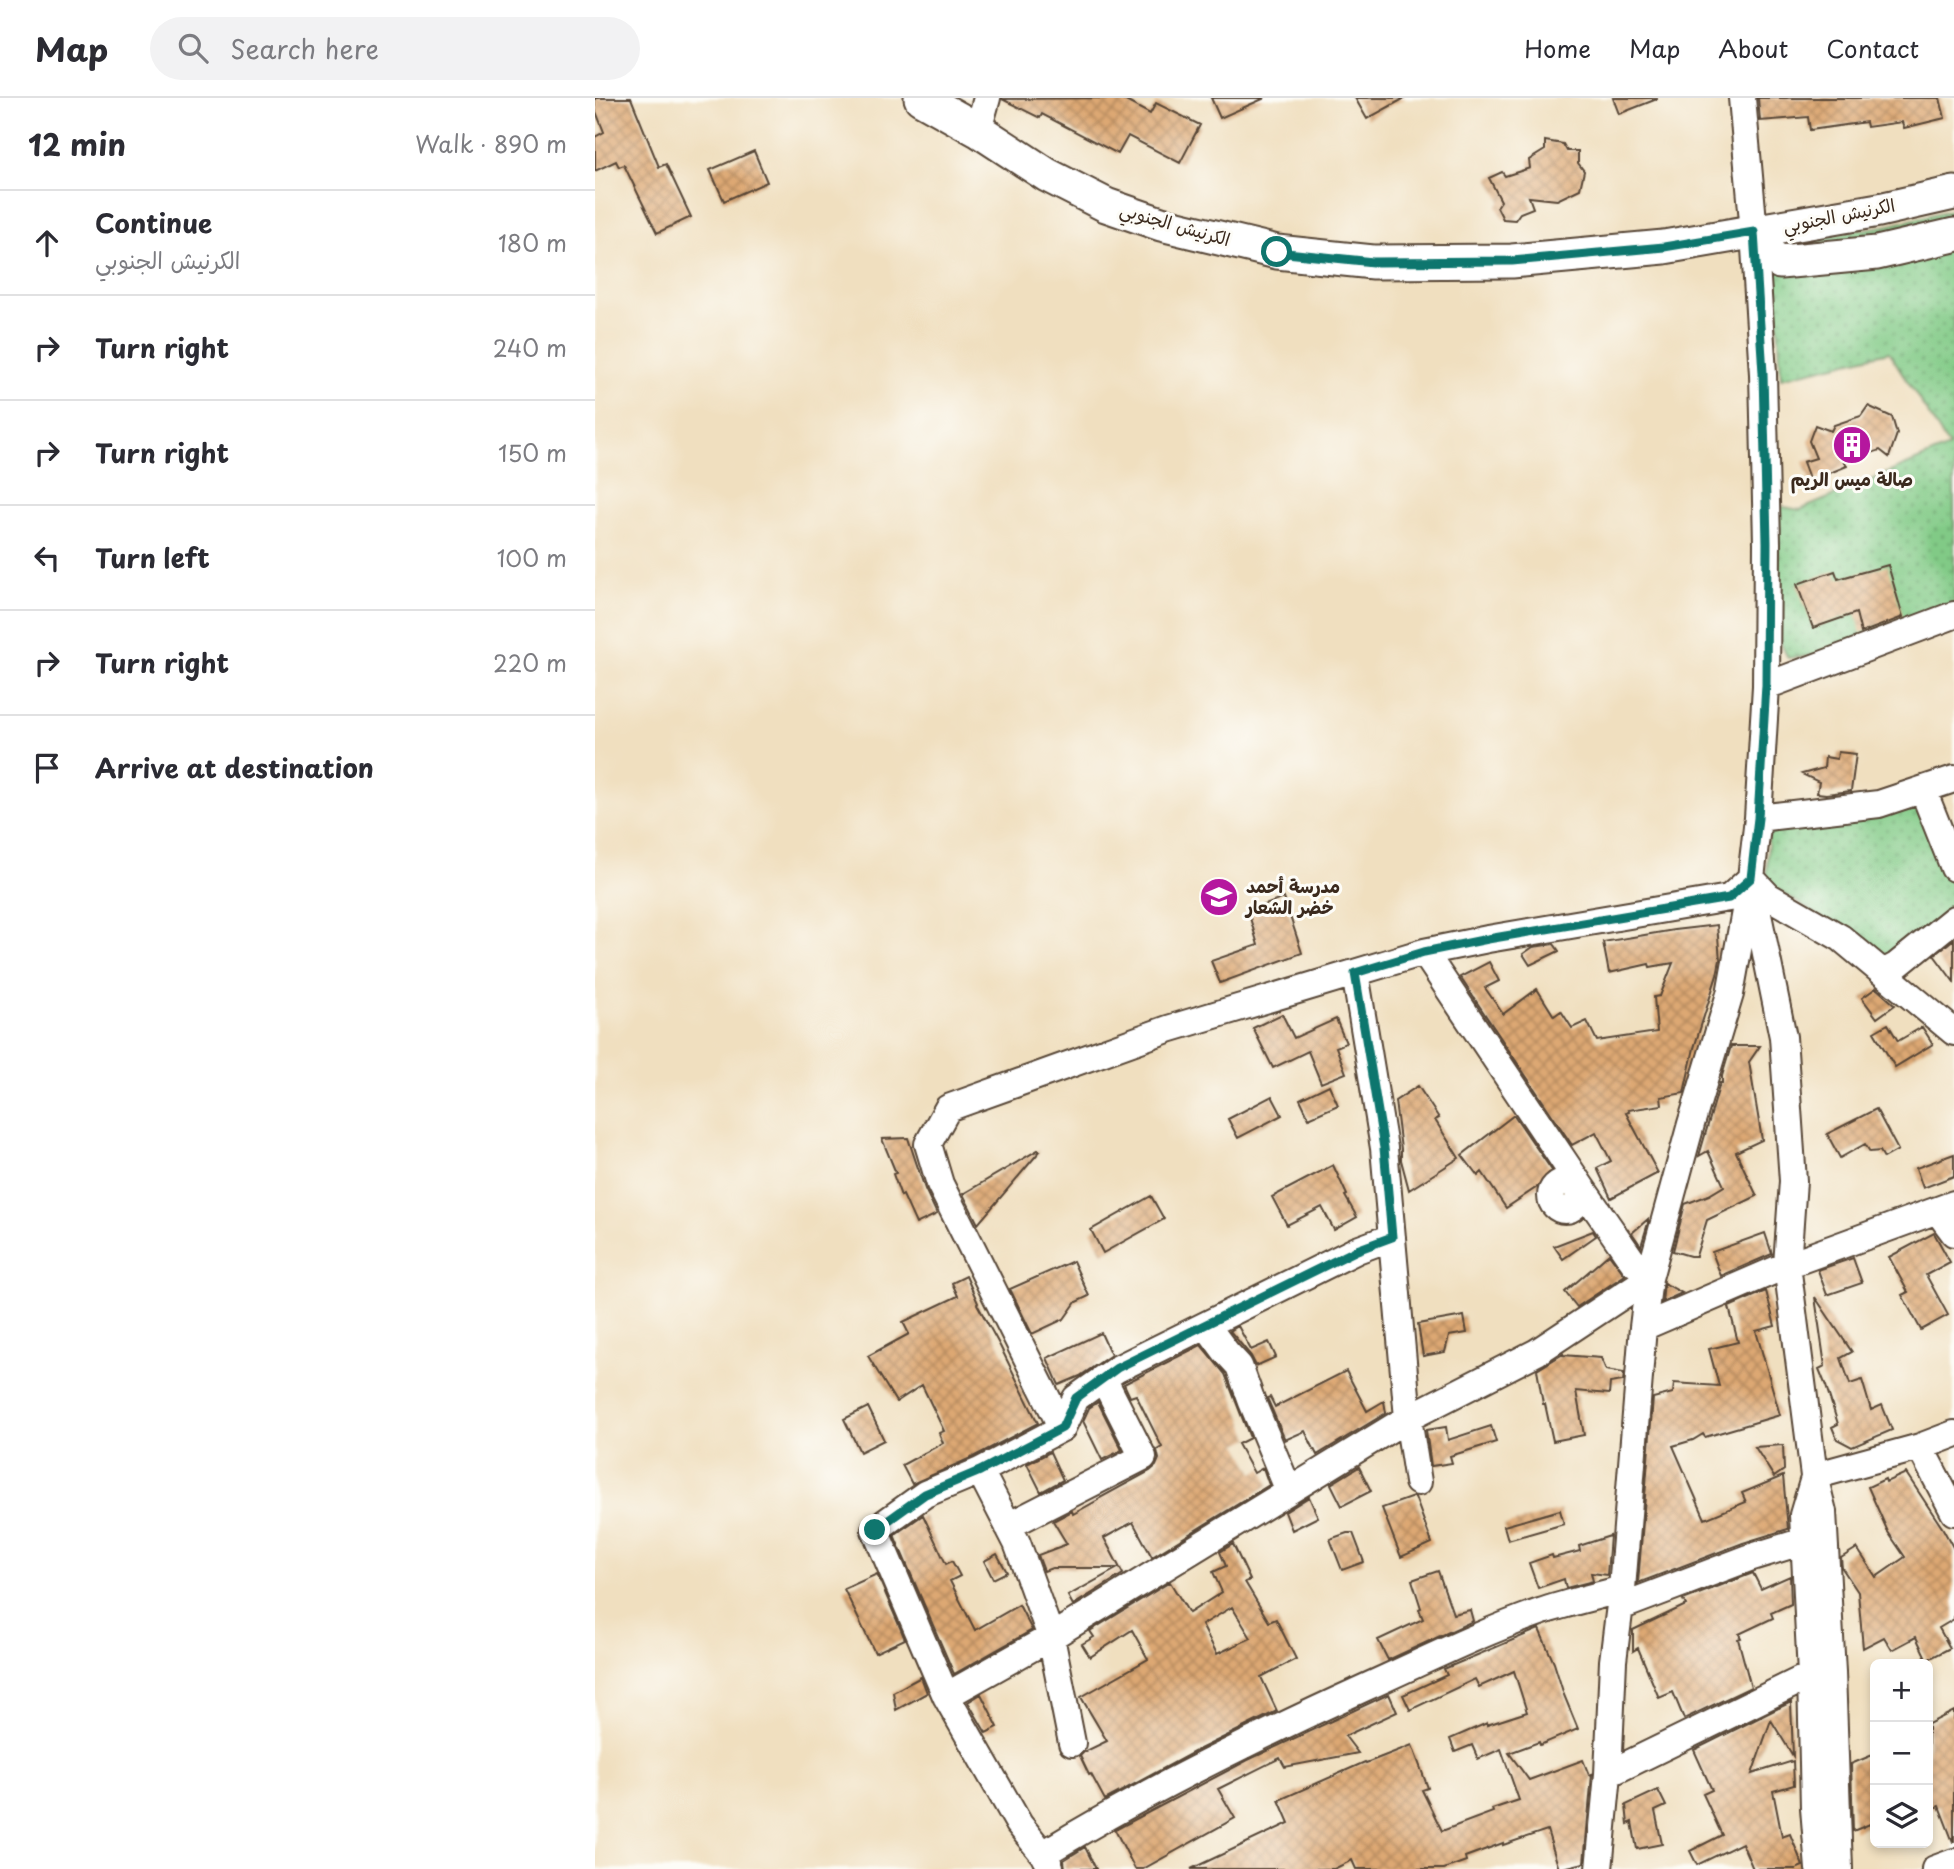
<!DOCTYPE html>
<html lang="en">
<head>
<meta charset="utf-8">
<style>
  body { margin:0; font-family:"Playpen Sans","Playpen Sans Arabic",sans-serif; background:#f2f2f3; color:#2b2b33 }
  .controls { position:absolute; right:21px; bottom:21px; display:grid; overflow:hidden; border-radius:10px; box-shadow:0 4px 10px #0003 }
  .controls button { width:63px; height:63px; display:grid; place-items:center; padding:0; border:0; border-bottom:2px solid #e1e1e2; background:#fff; color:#2b2b33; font:35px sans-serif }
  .stop { position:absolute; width:21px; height:21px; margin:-16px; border:5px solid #0f766e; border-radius:50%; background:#fff }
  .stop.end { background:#0f766e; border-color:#fff; box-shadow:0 2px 7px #0008 }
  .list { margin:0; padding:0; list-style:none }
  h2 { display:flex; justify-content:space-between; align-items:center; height:91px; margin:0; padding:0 28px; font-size:30px }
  h2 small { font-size:23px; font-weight:400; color:#7c7c81 }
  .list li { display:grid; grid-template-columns:46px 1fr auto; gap:21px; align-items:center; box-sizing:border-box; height:105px; padding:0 28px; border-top:2px solid #e1e1e2 }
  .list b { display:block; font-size:26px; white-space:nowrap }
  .list p { margin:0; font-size:23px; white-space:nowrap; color:#7c7c81 }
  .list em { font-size:23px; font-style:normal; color:#7c7c81 }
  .icon { flex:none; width:38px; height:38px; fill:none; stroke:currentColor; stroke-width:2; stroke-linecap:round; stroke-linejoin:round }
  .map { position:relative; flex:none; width:1359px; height:1771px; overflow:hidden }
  header { display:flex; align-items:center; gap:42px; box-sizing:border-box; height:98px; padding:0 35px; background:#fff; border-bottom:2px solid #e1e1e2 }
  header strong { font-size:33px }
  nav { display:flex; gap:38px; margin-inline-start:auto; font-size:24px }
  .search { width:490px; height:63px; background:#f2f2f3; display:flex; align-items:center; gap:18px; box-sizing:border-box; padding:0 24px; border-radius:38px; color:#7c7c81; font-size:26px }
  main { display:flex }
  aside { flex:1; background:#fff }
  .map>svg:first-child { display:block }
</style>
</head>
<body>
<header>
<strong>Map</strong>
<div class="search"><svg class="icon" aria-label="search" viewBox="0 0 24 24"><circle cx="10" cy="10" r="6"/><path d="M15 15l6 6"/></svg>Search here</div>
<nav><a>Home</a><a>Map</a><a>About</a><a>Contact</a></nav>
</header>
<main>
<aside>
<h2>12 min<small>Walk · 890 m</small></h2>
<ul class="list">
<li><svg class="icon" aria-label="ahead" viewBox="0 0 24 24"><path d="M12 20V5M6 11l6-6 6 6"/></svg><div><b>Continue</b><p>الكرنيش الجنوبي</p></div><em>180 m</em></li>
<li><svg class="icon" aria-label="right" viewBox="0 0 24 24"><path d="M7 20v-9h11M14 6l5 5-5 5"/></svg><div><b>Turn right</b></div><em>240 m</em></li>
<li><svg class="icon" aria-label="right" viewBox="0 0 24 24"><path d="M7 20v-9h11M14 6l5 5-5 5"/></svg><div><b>Turn right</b></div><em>150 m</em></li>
<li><svg class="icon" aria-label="left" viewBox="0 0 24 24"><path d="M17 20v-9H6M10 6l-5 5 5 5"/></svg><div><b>Turn left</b></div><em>100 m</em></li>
<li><svg class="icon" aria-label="right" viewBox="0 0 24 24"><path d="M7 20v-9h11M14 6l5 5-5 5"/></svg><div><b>Turn right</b></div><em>220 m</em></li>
<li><svg class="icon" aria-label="arrive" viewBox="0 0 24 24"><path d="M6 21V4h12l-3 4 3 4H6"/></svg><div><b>Arrive at destination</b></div></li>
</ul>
</aside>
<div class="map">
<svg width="1359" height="1771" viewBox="0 0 1359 1771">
  <defs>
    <pattern id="grass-dots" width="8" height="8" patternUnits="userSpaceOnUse" patternTransform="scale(1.75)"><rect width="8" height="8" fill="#81ca86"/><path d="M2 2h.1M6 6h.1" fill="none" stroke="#6ba46d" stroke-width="1.8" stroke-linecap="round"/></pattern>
    <pattern id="building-cross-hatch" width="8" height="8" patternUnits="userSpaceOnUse" patternTransform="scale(1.75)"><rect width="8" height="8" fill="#dda873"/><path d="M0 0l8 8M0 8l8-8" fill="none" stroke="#b4895e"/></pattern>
  </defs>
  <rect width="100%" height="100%" fill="#fdfcf7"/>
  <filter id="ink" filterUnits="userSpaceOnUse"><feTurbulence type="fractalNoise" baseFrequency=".0143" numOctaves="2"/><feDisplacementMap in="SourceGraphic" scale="14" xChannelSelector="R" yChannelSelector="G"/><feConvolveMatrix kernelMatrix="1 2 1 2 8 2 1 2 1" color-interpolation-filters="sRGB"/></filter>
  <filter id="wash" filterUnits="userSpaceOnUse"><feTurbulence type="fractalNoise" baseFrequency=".00686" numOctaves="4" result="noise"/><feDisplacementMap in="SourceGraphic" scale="28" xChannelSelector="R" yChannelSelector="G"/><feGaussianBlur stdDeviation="1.57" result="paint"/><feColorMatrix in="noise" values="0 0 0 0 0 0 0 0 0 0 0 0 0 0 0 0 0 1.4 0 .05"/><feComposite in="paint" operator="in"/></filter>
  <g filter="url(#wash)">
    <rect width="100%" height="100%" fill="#f0dfbf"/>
    <!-- grass -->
    <path fill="url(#grass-dots)" stroke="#5e7a52" stroke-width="2" d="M1359,111v397l-136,49 -30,3 -8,-16 -2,-136 22,4 149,-63 -60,-95 -108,26 -7,-134 116,-19z
      M1313,706l10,2 7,7 29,76v24l-66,50 -122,-82 3,-55z"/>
    <g id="blocks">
      <!-- building -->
      <path fill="url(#building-cross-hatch)" fill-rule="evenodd" d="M0,0h36l28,69 7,-3 25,53 -34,16 -33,-68 -5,2 -3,-6 -21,10v-34l9,-5 -9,-23z
        M525,0l30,16 6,-11 44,22 -20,38 -52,-27 -10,18 -76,-40 -2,4 -38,-19z
        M616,0h54l-45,20z
        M760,0h50l-38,21z
        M1018,0h44v1l-38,15z
        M1163,0h182l5,20 -41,10 -2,-6 -35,5 -1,-5 -56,8 -2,-13 -48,4z
        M950,43l18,3 4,7h11v12l6,8 -4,18 -23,11 -28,-3 4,11 -13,5 -5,7 -12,-1 -6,-12 4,-6 -12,-23 13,-6 3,4 25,-8 -1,-8 16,-10z
        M159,53l13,31 -43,19 -14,-31z
        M1273,308l24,11 5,17 -8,23 -9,-7 -36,12 3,4 -37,15 -7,-19 13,-4 -7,-17 6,-16 16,6 3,-6 27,-9z
        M1293,467l15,52 -42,16 -5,-20 -43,15 -16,-44 38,-13 3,8z
        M1243,654l18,2 -5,37 -25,3 -9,-1 2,-11 -17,-8 22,-6 1,-11 12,2z
        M689,800l18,55 -82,30 -9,-22 47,-16 -10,-34z
        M1122,827l3,35 -3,15 -23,73 -10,45 -23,4 1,8 -34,5 1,2 -3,1 32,60 -47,25 -14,-30 14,-7 -15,-29 -24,13 -112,-168 29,-15 10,19 -14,7 18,26 34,-25 17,27 7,-5 11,17 15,-7 10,20 60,-9 -3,-35 6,-1 13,-33 -23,4 -1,-3 -40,9 -6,-31 71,-12z
        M1359,841v43l-20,-27z
        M959,846l5,7 -29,14 -7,-11 10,-7z
        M1281,890l19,17 -18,13 -15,-20z
        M687,916l12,24 42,-19 10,24 -10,4 10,26 -25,10 -13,-32 -35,17 -20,-40z
        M1293,926l10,17 24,-14 11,17 -38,23 -21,-35z
        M1136,948h29l-11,16 13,78 -26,12 21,44 -50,24 -11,36h-6l-17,-5 12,-47 24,-9 15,-9 -16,-35 -9,5 21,-73h2v-7z
        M734,987l9,20 -29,13 -9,-19z
        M823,988l21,32 -4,2 24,38 -50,32 -8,-30v-11l-6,-48z
        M677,998l10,19 -44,23 -10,-19z
        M1281,1011l22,41 -14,8 -4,-7 -10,1 -5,-8 -25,14 -13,-24z
        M919,1017l41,60 -49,33 -24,-36 -4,4 -16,-21z
        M313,1040l17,51 12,25 -21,10 -13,-29 -2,1 -8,-22 3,-1 -14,-34z
        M443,1052l2,1 -62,73 -15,-30z
        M1359,1056v22l-31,12 -7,-20z
        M738,1067l14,30 -2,1 12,21 -23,13 -12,-23 -35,18 -15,-28z
        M556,1098l13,23 -61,34 -12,-23z
        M1053,1121v4l-7,23 -9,-13z
        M998,1133l3,5 -33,23 -9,-13z
        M1170,1135l7,21 -51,22 -9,-24z
        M1339,1135l16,29 -24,13 22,40 -27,15 -19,-35 6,-3 -19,-35z
        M1014,1156l16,21 -48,32 -12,-15z
        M1258,1160l9,25 -35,12 -9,-25z
        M478,1163l16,35 -13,6 -12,17 -32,15 -22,-45z
        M371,1178l12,27 -1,1 23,42 38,77 -65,34 -61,27 -10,-19 41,-22 -4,-10 5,-2 -22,-46 -26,17 -28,-46 41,-22 -6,-12 55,-26 -6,-13z
        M1069,1185l18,10 -20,9z
        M1171,1193l9,35 -19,5 24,84 -75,22 -2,-3 -10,6 -20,6 32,73 41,-17 -4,-9 41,-17 5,53 -45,14 -105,40 15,-185 20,-5 1,-10 45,3 -10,-37 29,-7 -9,-35z
        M1220,1199l37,55 -11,6 9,26 12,-4 9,30 11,-5 10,25 -40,17 -15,-8 -5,-12 6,-3 -12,-38 -7,-17 6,-3z
        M869,1218l3,17 -18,3 -4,16 -22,4 -5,-32z
        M643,1228l13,24 18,-8 7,15 -20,9 -5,-10 -21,-25z
        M506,1235l10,22 -31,21 -21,9 -12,-27z
        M606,1247l24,29 25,64 -12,6 16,29 9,-5 6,17 -117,72 -19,-35 -29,16 19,36 -50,31 -5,-9 50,-28h-66l-8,3 -6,-16 29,-11 -14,-23 19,-10 1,3 25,-14v-1l52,-28 6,-5 3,-7 -2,-9 5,-3 -26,-52 -6,2 -6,-13z
        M968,1256v1l38,3 5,12 18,3 -1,8 -13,2 -1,11 -33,-3 8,44 -31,6 -8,-37h-2l-6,-34z
        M751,1273l21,40 17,-10 2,12 -69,42 -12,-24 -20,9 -18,-42 3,-1 5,10z
        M503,1304l24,48 -20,10 -19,-39 6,-13z
        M273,1309l16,33 -24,12 -16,-33z
        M896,1328l5,16 -46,14 2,7 -21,3 -5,-36 20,-3 2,13z
        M1188,1347l1,25 -10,7 -19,-30z
        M455,1354l13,28 -22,12 -14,-28z
        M764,1369l12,24 -29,15 -11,-22z
        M1311,1375l37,56 11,20v70l-15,9 11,20 -23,12 -11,-23 -24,13 -8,-13 -21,11 -5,-56 -16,-24 -1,-10 16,-10 19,29 29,-20 -17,-25 -20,-45 17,-8 1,3z
        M714,1399l9,20 -26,13 -7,-18z
        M818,1399h2l17,46 -31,14 -19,-49z
        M965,1412l4,14 -56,16 -4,-14z
        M328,1417l23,49 6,-3 8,15 -10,5 25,49 44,-25 13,25 -78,44 -60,-139z
        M752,1435h6l11,29 -22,8 -12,-31z
        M1015,1438l-3,39 -16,-2 2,8 -27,7 -2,-9 -26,9 -9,-25 23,-8 1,3 27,-7 -1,-5z
        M638,1446l17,36 -5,2 24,40 7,-3 20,40 -35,18 16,34 -83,41 -89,48 -14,-26 -2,1 -9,-19 4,-4 23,-11 -26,-44 67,-38 -16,-29 -42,27 -8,-13 12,-7 -4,-6 80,-49 19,31 33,-21 -9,-20 13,-6 -6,-14zM637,1509l19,31 -34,16 -15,-29z
        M402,1456l10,18 -14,7 -9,-18z
        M843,1473l15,43 17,-4 3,11 -85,39 -10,-20 45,-21 -4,-10 2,-1 -9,-28z
        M1158,1475l8,16 29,-13 1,28 -20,9 2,5 -34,16 2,4 -3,1 13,48 -67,32 -11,-27 -14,6 -21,-50 -5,3v-21l53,-25 -3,-5z
        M282,1476l28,65 -30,14 -31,-64z
        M944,1531l15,34 10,32 14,34 -38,16 -1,-3 -30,11 20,27 54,-20 6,15 3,-1 -8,89 -25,6 -12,-39 -44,15v-2l-38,14 1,4 -22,8h-88l-4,-9 -18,9h-143l98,-46 -10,-23 86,-38 1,1 46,-18 16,43 -6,2 20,41 51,-19 -1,-3 27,-9 -18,-51 -23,10 -6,-14 -17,7 -5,-13 37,-16v2l40,-13 -13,-41 -35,16 -4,-8 -65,31 -7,-15 44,-20 -3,-6z
        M326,1579l6,16 -31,17 -3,-18z
        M386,1596l17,33 -12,6 -18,-31z
        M794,1596l8,18 -52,24 13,17 -73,14 -5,-9 -62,31 17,29 -92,51h-8l-20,-39 133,-70z
        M1196,1604l2,54 -22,-36 -19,54 41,-13 1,24 -21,6 9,46 8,-3 13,32 -7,3h-43l-11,-26 -45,22 -7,-14 32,-16 -19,-41 9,-4 -18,-40z
        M1359,1613v131h-1l-14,-36 -11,4v-86z
        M1280,1656v68l-22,9 -2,-67z
        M1063,1692l8,16 -11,5 7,33 -25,5 -5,-27 -4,2 -2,-19z
        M490,1749l11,22h-31l-1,-9z"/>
    </g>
  </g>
  <g filter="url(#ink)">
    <use href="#blocks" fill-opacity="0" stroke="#564536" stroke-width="2"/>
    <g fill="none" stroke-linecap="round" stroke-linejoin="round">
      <!-- minor casing -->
      <g stroke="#564536" stroke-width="30">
        <path id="minor" d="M383,32l9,-32
          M1171,588l188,-71
          M1328,692l31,78
          M1163,720l121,-14 75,-25
          M1156,780l17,18 73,42 113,94
          M1158,792l30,147 10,144 -6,84 27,211 9,36 9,160 7,197
          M829,854l158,236 52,75 16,9
          M760,875l29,175 24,270 10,64
          M1288,875l13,-7 58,-47
          M956 1098a14 14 0 1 1 28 0a14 14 0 1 1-28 0Z
          M1342,1112l17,23
          M611,1227l20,27 13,14 13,36 37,89
          M1048,1229l144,-62 167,-61
          M467,1330l-122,-244 -12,-40 20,-36 220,-79 256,-77 64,-13 241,-41 22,-20
          M1325,1349l34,65
          M385,1373l-55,23 -50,36 71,166 105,-59 357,-219 129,-66 112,-74
          M1219,1378l106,-29 34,-13
          M1219,1380l-11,37 8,160 3,133 5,61
          M413,1428l135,-69 -40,-79
          M1025,1509l129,-49 55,-17
          M351,1598l73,128 24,30 7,13
          M477,1645l-21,-106 -34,-94 -37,-72 82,-43 14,-30 41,-29 240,-119 35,-13
          M1013,1676l203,-99
          M448,1756c103,-63 211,-116 321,-166 58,-26 116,-55 176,-76 26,-9 54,-15 82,-23
          M1004,1771l9,-95 5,-113 9,-72 21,-262 6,-49 42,-154 39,-130 21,-116 7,-60 8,-132 1,-143 -4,-169 -9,-142 -12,-134
          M1340,1771l19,-7"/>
      </g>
      <!-- major casing -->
      <g stroke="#564536" stroke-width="37">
        <path id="major" d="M326,0l57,32 69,45 59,30 55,19 116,28 96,10 139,-1 152,-14 215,-37 75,-17
          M1159,134l15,23 11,7 97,-9 77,-18"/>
      </g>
      <!-- minor -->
      <use href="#minor" stroke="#fff" stroke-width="26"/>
      <!-- major -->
      <use href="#major" stroke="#fff" stroke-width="33"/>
    </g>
  </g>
  <g fill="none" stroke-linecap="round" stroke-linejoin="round" filter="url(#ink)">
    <!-- route -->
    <path stroke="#0f766e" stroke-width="9" d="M280,1432l50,-36 55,-23 82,-43 14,-30 41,-30 240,-118 35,-13 -8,-89 -29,-175 69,-21 64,-13 241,-41 22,-20 7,-60 8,-133 1,-142 -4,-170 -9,-141 -90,15 -152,14 -139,1 -96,-10"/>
  </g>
  <!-- icons -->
  <defs>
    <g id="building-disc" transform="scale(2.0125)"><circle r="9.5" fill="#b5179e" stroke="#fdfcf7"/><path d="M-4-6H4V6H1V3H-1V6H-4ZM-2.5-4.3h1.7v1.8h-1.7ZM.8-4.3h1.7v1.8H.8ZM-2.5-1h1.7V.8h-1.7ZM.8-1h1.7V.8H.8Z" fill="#fff"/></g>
    <g id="school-disc" transform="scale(2.0125)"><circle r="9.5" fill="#b5179e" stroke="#fdfcf7"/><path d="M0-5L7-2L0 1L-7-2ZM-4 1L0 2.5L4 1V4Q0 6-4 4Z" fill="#fff"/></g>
  </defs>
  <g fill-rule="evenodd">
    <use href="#building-disc" x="1257" y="347"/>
    <use href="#school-disc" x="624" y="799"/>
  </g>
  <g text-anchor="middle" stroke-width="6" stroke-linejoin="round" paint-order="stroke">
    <!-- street labels -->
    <g font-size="18" fill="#3b2a1e" stroke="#fdfcf7">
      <text transform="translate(1244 118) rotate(-11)" y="6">الكرنيش الجنوبي</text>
      <text transform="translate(580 127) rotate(16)" y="6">الكرنيش الجنوبي</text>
    </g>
    <!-- poi labels -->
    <g font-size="18" font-weight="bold" fill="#3b2a1e" stroke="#fdfcf7">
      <text x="1257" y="388">صالة ميس الريم</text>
      <text x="651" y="795" text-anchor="start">مدرسة أحمد<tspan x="651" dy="21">خضر الشعار</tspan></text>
    </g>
  </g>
</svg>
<div class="controls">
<button>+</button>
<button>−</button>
<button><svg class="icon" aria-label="layers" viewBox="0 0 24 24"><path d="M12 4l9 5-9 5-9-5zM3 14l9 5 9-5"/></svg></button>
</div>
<div class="stop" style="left:682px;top:154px"></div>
<div class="stop end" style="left:280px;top:1432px"></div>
</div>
</main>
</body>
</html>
